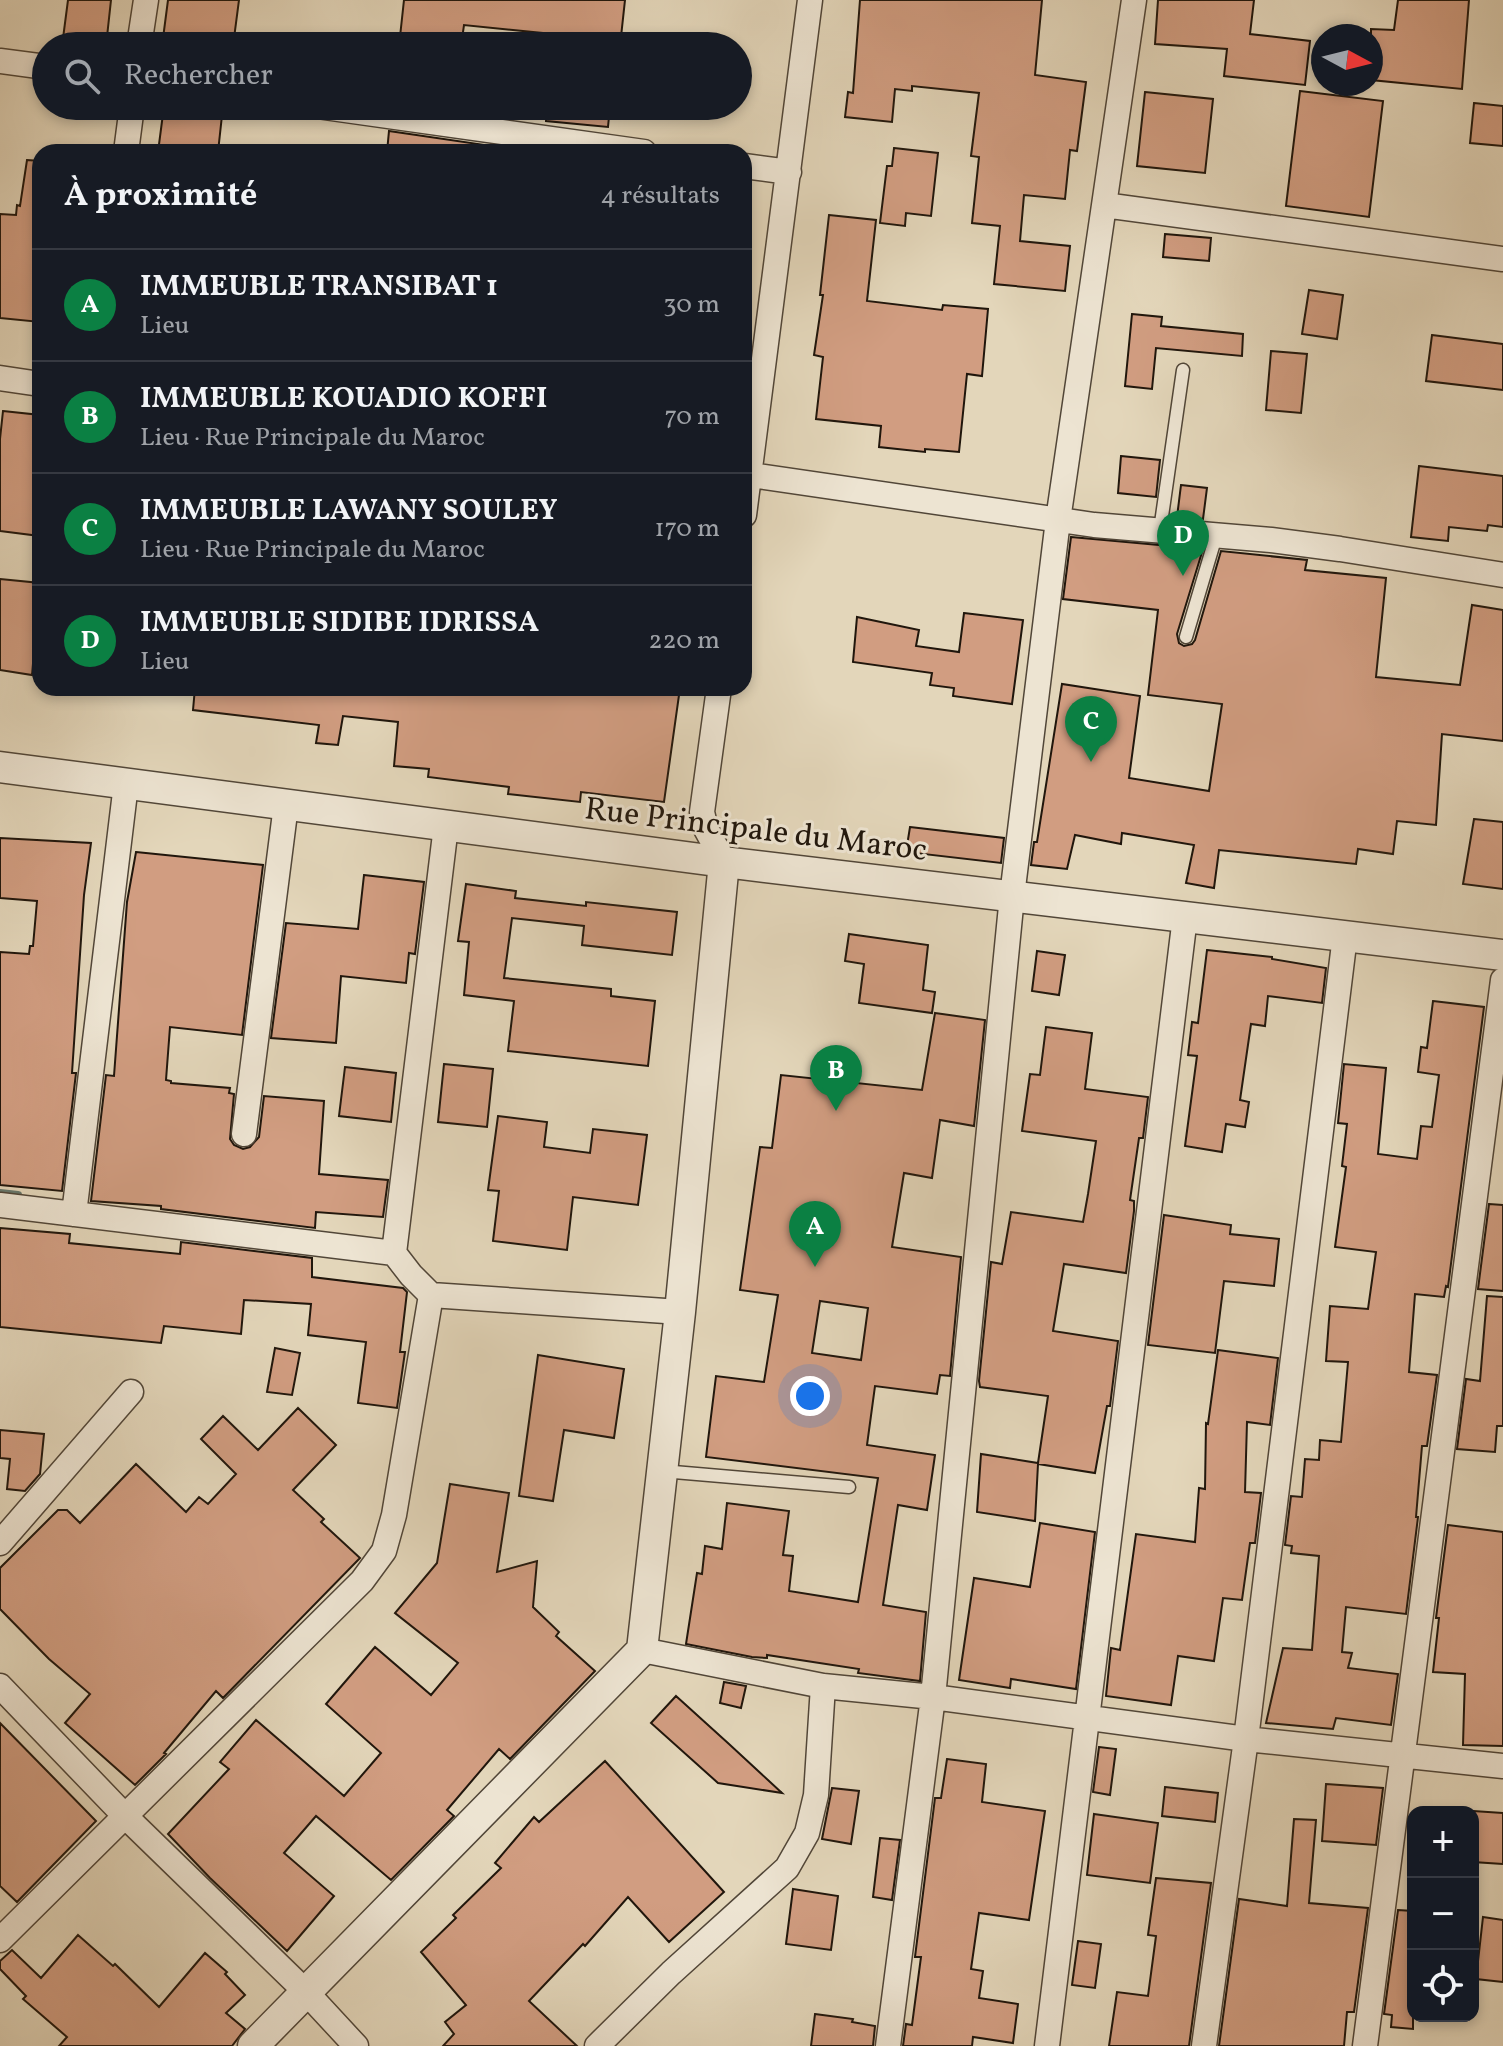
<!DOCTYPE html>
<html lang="fr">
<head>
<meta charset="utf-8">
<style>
  body { margin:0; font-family:Vollkorn,serif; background:#242831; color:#f1f3f6 }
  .controls { position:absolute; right:24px; bottom:24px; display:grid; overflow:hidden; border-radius:16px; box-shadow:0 4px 12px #0003 }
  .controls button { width:72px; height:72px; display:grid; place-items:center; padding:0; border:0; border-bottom:2px solid #363941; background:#171b24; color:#f1f3f6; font:40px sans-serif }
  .compass { position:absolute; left:1311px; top:24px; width:72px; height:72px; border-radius:50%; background:#171b24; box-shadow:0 4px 12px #0003; rotate:97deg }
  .you { position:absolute; left:810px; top:1396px; width:28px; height:28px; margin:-20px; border:6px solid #fff; border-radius:50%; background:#1a73e8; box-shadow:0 0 0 12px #1a73e833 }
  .badge { display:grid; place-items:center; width:52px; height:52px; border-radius:50%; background:#0b8043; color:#fff; font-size:26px; font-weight:700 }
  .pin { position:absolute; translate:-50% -66px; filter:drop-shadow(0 2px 4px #0008) }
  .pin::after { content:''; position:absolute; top:42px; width:28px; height:24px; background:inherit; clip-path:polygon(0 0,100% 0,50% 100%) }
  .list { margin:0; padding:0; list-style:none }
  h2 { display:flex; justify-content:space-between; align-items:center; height:104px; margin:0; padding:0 32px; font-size:34px }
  h2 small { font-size:26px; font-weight:400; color:#9ea1a6 }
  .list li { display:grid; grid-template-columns:52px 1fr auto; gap:24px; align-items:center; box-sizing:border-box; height:112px; padding:0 32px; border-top:2px solid #363941 }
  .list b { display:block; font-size:30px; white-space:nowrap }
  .list p { margin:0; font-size:26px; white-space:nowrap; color:#9ea1a6 }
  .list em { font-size:26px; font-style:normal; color:#9ea1a6 }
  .icon { flex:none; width:44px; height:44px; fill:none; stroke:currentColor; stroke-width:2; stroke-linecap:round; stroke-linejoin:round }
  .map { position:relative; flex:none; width:1503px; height:2046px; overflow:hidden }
  .search { position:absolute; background:#171b24; box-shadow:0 4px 12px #0003; left:32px; top:32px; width:720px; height:88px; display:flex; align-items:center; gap:20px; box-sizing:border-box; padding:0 28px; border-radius:44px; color:#9ea1a6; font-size:30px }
  .panel { position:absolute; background:#171b24; box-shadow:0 4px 12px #0003; left:32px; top:144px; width:720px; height:552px; border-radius:24px }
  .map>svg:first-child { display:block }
</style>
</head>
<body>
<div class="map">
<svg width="1503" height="2046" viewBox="0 0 1503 2046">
  <rect width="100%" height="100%" fill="#e3d6ba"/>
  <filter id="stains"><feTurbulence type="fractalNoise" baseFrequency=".0025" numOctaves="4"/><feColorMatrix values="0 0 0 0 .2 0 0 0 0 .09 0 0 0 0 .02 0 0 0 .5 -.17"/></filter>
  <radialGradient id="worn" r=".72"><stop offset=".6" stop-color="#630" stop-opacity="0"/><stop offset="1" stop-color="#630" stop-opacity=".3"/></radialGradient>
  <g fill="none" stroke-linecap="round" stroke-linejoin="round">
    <!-- stream -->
    <path stroke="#66786d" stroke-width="8" d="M0,1193l18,2"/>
  </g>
  <!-- building -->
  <path fill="#d19d81" stroke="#20160c" stroke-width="2" fill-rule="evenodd" d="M68,0h43l-5,46h-44z
    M168,0h71l-6,46h-71z
    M404,0h221l-5,46 -80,-2 2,-11 -78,-8 -3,21h-62z
    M860,0h182l-7,75 51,7 -9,69 -7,-1 -5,49 -41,-4 -4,46 50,5 -5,45 -71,-7 6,-58 -28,-3 7,-66 -8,-1 8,-63 -67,-7v5l-17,-2 -3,33 -47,-5 3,-25 5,1z
    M1158,0h96l-4,34 60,7 -5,44 -81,-9 3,-27 -72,-5z
    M1398,0h71l-7,89 -91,-9v-51l23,1z
    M1300,91l83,10 -14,116 -83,-11z
    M1145,92l68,7 -8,74 -68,-7z
    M1474,103l29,3v40l-33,-3z
    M164,106h59l-5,46h-60z
    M547,106h63l-2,21 -62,-6z
    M389,131l96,14v7h-98z
    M894,148l44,5 -7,63 -25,-3 -1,13 -25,-3 7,-57h5z
    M27,160l13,1v161l-40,-4v-104l16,1 1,-10 3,1z
    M829,215l47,5 -9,81 75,9 1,-5 45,4 -6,67 -15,-2 -8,78 -34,-3v3l-46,-5 2,-21 -65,-7 7,-62 -9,-2 9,-60h-3z
    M1165,234l46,4 -2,23 -46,-4z
    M1309,290l34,5 -6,44 -35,-5z
    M1132,314l30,3 -1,9 82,8 -1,22 -86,-8 -4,41 -27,-3z
    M1432,335l71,9v46l-77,-9z
    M1271,351l36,3 -6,59 -35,-3z
    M3,411l37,4v121l-40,-5v-92z
    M1121,456l39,4 -4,37 -38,-4z
    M1419,466l84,10v51l-15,-2 -1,6 -38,-4 -1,14 -37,-4z
    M1181,485l26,3 -4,31 -26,-2z
    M1071,537l132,12 -26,85 2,9 5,3 8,-2 3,-4 26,-89 86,9 -2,10 81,8 -10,99 84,8 12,-80 31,5v131l-61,-7 -6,91 -39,-4 -4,33 -35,-5 -2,15 -137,-14 -5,38 -28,-5 8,-38 -72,-12 -1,11 -46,-9 -8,34 -36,-4 3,-23h3l25,-158 78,12 -11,82 80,13 13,-87 -74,-9 10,-85 -95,-11z
    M0,579l40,4 -8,92 -32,-5z
    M964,613l59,7 -11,84 -59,-8 1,-8 -24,-3 2,-12 -79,-11 4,-45 62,13 -3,16 43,6z
    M195,688h143l21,3 1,-3h320l-16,114 -83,-10 -1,10 -72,-8 1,-7 -81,-10 1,-8 -35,-3 4,-44 -55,-6 -5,29 -22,-2 3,-18 -126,-15z
    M1474,819l29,3v67l-40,-5z
    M910,827l94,11 -3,25 -95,-11z
    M0,838l91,5 -7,52 -12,178h4l-14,118 -62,-6v-233l29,2 1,-8h3l4,-45 -37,-3z
    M136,852l127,13 -21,170 -72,-8 -4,53 5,1v2l59,5 -1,5 5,1 -4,45 4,6 9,4 7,-2 9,-10 5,-41 60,5 -5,73 69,6 -5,37 -67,-5 -1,16 -154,-19v-3l-70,-5 15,-126 8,1 13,-174z
    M364,875l60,7 -9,72 -6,-1 -3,30 -65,-7 -5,67 -65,-5 15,-115 72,6z
    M466,884l50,7 -1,7 71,8v-4l91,10 -5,43 -90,-10 2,-19 -72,-8 -8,60 107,11v7l44,5 -7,65 -140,-15 6,-50 -50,-6 5,-53 -11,-1z
    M849,934l79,11 -5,45 12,2 -3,21 -73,-10 5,-39 -19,-3z
    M1207,950l65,7v2l54,9 -4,35 -54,-7 -3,30 -14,-2 -11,76 9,2 -4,25 -19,-3 -4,28 -37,-6 12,-90 -9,-1 4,-33 6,1z
    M1037,951l28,4 -6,40 -27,-4z
    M1433,1001l51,6 -36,280 -2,-1 -2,11 -29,-3 -6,78 28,3 -10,71h-5l-6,71h2l-12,97 -60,-7 -4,45 10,1 -4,15 50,6 -7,51 -55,-7 -3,11 -67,-6 17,-75 29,2 7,-94 -28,-3 1,-7 -7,-1 6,-49 11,1 3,-38 14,1 1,-20 21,2 7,-80 -22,-1 4,-55 38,3 8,-57 -41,-5 11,-80 -4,-1 5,-42 -9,-1 6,-59 42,4 -8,86 39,5 4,-33 11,1 7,-52 -21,-3 3,-25 6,1z
    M935,1013l50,7 -11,106 -34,-6 -8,58 -28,-5 -12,74 69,10 -11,119 -10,-1 -3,19 -62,-8 -8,59 68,10 -8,55 -29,-5 -15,100 43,7 -6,69 -62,-8 1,-4 -92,-14v3l-15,-1 -66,-13 11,-71 5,1 3,-28 17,3 5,-46 62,8 -6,44 10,1 -4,35 69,11 20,-124 -172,-21 10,-81 48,6 14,-87 -38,-5 20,-143 12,1 9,-73 141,15zM820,1301l48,7 -7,52 -49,-7z
    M1046,1027l46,6 -7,56 63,8 -5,41h-4l-9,62 4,1v10l-8,62 -62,-9 -11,67 65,10 -8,65h-3l-12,67 -57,-9 -3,57 -58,-9 4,-58 57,9 10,-67 -68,-9 -1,-6 12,-119 11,2 9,-52 72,10 5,-28 8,-53 -74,-10 8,-57 10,1z
    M444,1064l49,5 -6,58 -49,-5z
    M345,1067l51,6 -5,49 -52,-6z
    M498,1116l49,6 -3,25 46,6 3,-24 54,6 -9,70 -65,-8 -6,53 -74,-9 6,-50 -11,-1z
    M1489,1204l14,1v86l-25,-2z
    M1164,1215l67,10 -1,9 49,5 -5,47 -50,-5 -9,72 -67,-8z
    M0,1228l70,6 -1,9 111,11 1,-12 131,16v19l91,11 4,4 -7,60h5l-8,56 -39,-5 8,-61 -58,-7 3,-31 -67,-4 -3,34 -77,-8 -3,17 -161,-16z
    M1487,1296l16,1v129h-6l-2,26 -38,-3 9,-70 14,2z
    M275,1348l25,5 -8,42 -25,-3z
    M1218,1350l60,8 -8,67 -23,-3 -2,70 16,1 -6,50h-5l-8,57 -19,-2 -9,63 -36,-5 -7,49 -65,-9 5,-48 9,2 16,-116 59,8 4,-54 6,1 1,-66 2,1z
    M538,1355l86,14 -10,69 -50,-8 -11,71 -34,-5z
    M298,1408l38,37 -43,45 31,29 -3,3 39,36 -137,140 -7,-7 -52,62 2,1 -31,31 -70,-62 25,-29 -41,-35 -49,-50v-41l58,-58h9l13,13 56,-59 50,48 13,-15 9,7 28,-30 -35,-35 22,-23 35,34z
    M0,1430l44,4 -4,40 -15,17 -18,-2 3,-30 -10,-1z
    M450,1484l59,9 -12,79 40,-11 -4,46 26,25 -3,4 39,35 -85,88 -11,-10 -52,61 7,6 -63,64 -75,-64 -32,37 50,43 -47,55 -77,-73 -42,-44 61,-65 -9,-7 36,-42 88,76 37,-43 -55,-49 49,-57 56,48 27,-32 -63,-50 42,-50z
    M1040,1523l55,9 -19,157 -65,-10 -1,9 -51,-8 15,-102 56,9z
    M1448,1525l55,7v214l-40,-1 2,-71 -32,-2 6,-54h-3z
    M724,1682l22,4 -5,22 -21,-5z
    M676,1696l53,48 53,49 -64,-10 -67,-60z
    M0,1723l96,98 -79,81 -17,-16z
    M1099,1747l17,2 -6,46 -17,-3z
    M947,1759l39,5 -4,38 63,9 -16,109 -50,-7 -8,56 12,2 -4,27 39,6 -5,39 -40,-6 -1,9h-69l3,-22 6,1 9,-68h-6l20,-159h6z
    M605,1761l119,131 -55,50 -41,-45 -43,49 -2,-2 -54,57 48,45h-134l11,-12 -9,-12 21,-17 -45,-53 35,-34 -3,-3 48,-47 -6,-5 39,-46 5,5z
    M1326,1784l57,4 -7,57 -54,-4z
    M1165,1787l53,6 -3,29 -53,-6z
    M832,1788l27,3 -8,53 -29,-5z
    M1473,1811l30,2v51l-30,-2z
    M1094,1814l64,9 -8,60 -63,-8z
    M1294,1819l22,1 -7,83 59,5 -14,104h-7l-3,34h-125l20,-147 48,7z
    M880,1838l20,2 -8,60 -19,-3z
    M1156,1878l55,5 -22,163h-80l8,-54 31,4 8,-60 -8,-1z
    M793,1889l45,7 -7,54 -45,-6z
    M1398,1910l15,1v118l-22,-2 1,-12 -8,-1z
    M1483,1917l20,3v62l-27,-3z
    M78,1935l35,31 2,-2 44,43 46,-54 22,19 -2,2 20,21 -19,18 19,16 -13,17h-173l8,-9 -44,-38 3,-3 -26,-27v-8l12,-11 29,28z
    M1078,1941l23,3 -6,44 -23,-3z
    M815,2014l38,5 -1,3 23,4 -2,20h-62z"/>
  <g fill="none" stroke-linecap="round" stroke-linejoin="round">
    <!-- service casing -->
    <g stroke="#514638" stroke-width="15">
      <path id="service" d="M1160,530l23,-160
        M1186,637l30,-101
        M662,1471l187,16"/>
    </g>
    <!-- minor casing -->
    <g stroke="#514638" stroke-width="27">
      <path id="minor" d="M139,46l7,-46
        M0,61l46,6
        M317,106l327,46
        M126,152l6,-46
        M744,166l45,6
        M1104,205l399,54
        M0,378l40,6
        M744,474l350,51 177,15 69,9 163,26
        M744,515l66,-515
        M719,688l-17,124 4,17 18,33
        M244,1134l42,-329
        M0,1205l394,48 17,22 20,20 -37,220 -10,36 -22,30 -362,359
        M74,1214l52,-430
        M394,1253l52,-427
        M431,1295l249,17
        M0,1543l131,-151
        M642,1650l181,36 110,11 313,42 257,27
        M0,1686l124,129 182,177 50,54
        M597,2046l74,-73 116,-105 20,-35 9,-38 7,-109
        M888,2046l45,-349 79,-801 46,-376 76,-520
        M1047,2046l138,-1129
        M1204,2046l42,-307 99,-803
        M1365,2046l138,-1066"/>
    </g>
    <!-- tertiary casing -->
    <g stroke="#514638" stroke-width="33">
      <path id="tertiary" d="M0,767l724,95 779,93
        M253,2046l389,-396 38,-338 44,-450"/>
    </g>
    <!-- service -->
    <use href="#service" stroke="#ede4d2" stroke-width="12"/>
    <!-- minor -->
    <use href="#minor" stroke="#ede4d2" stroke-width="24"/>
    <!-- tertiary -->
    <use href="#tertiary" stroke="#ede4d2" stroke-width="30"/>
  </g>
  <g text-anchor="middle" stroke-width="6" stroke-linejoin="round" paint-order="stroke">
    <!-- street labels -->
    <g font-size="32" fill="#20160c" stroke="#ede4d2">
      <text transform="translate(756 828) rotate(7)" y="11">Rue Principale du Maroc</text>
    </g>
  </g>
  <rect width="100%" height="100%" filter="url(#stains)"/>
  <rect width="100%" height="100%" fill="url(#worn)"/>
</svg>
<div class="controls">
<button>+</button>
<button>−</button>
<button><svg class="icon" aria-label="locate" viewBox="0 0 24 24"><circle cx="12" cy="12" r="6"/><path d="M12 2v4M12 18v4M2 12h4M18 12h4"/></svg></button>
</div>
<svg class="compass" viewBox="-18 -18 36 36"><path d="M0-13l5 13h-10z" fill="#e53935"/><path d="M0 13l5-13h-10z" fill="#9ea1a6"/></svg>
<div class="you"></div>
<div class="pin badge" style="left:815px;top:1267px">A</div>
<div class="pin badge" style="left:836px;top:1111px">B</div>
<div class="pin badge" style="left:1091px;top:762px">C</div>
<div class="pin badge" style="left:1183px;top:576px">D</div>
<div class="search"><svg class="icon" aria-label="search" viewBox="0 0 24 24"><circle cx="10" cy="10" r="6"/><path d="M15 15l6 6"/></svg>Rechercher</div>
<section class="panel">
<h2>À proximité<small>4 résultats</small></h2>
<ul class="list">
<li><span class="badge">A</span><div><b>IMMEUBLE TRANSIBAT 1</b><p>Lieu</p></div><em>30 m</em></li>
<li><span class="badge">B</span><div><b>IMMEUBLE KOUADIO KOFFI</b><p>Lieu · Rue Principale du Maroc</p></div><em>70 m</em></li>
<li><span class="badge">C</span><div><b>IMMEUBLE LAWANY SOULEY</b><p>Lieu · Rue Principale du Maroc</p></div><em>170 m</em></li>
<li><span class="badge">D</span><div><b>IMMEUBLE SIDIBE IDRISSA</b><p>Lieu</p></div><em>220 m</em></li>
</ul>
</section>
</div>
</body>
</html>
